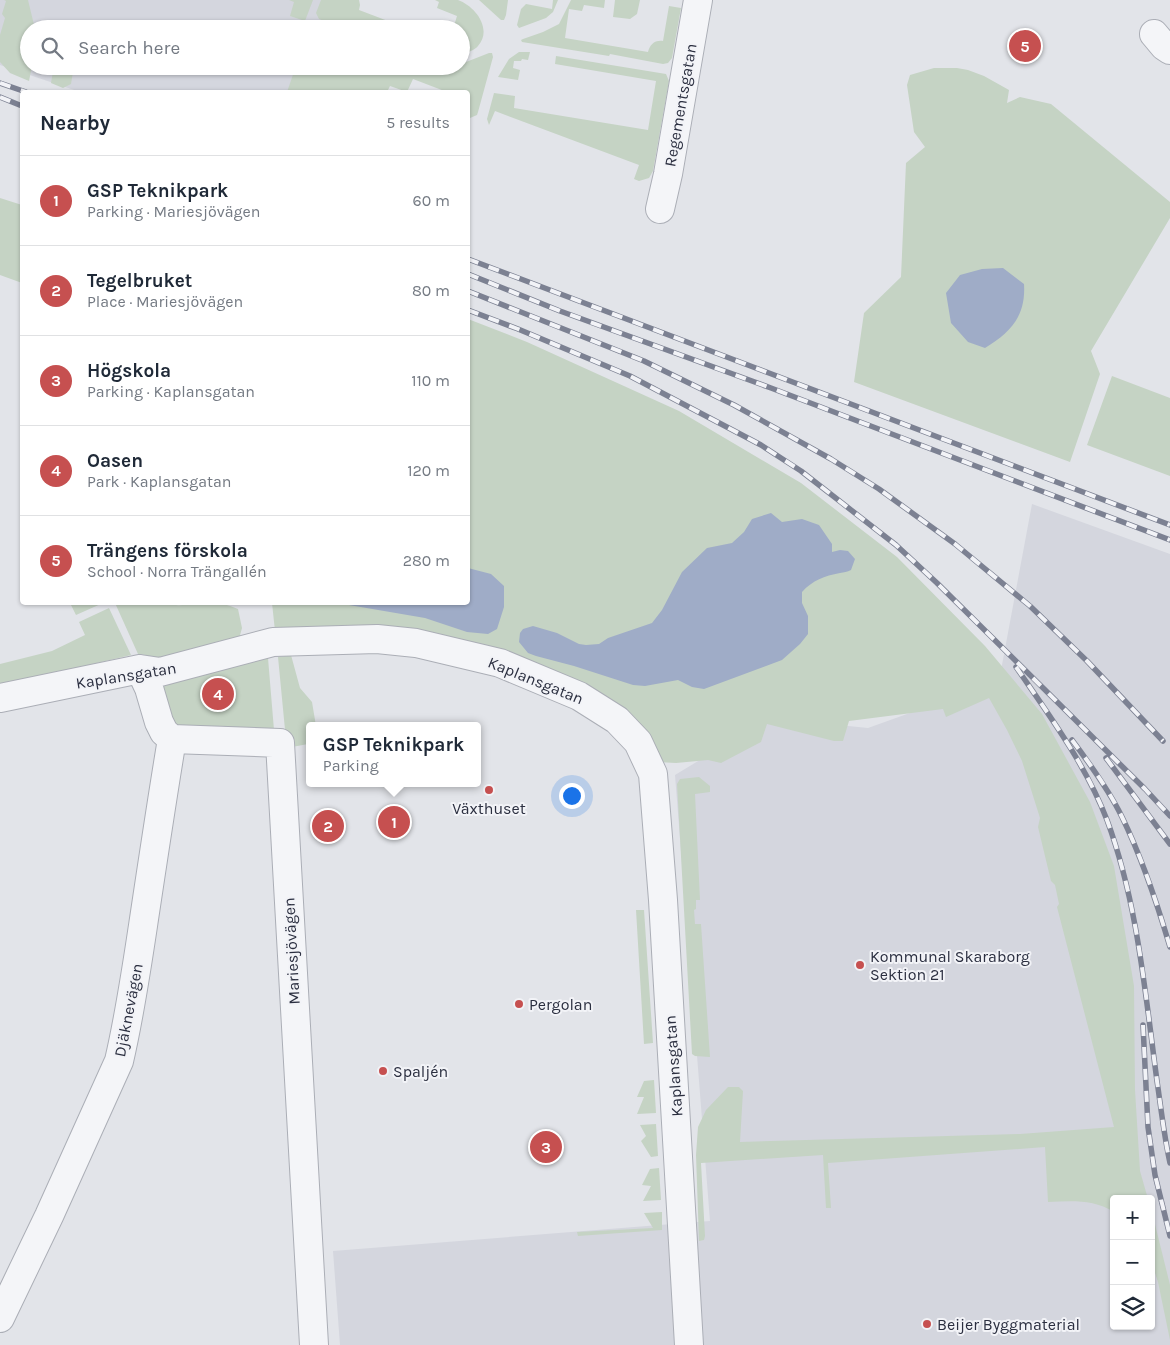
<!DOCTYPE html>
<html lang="en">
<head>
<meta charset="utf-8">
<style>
  body { margin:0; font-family:Karla,sans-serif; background:#f6f6f7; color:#1f2937 }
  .controls { position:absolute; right:15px; bottom:15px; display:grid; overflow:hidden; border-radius:5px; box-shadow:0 1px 4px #0004 }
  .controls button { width:45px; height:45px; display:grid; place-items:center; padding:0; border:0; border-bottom:1px solid #e0e1e3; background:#fff; color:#1f2937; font:25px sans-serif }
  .you { position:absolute; left:571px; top:795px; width:18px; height:18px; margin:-12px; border:4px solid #fff; border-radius:50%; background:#1a73e8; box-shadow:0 0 0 8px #1a73e833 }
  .badge { display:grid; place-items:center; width:32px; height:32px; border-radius:50%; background:#c65050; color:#fff; font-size:16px; font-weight:700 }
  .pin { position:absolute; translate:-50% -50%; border:2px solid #fff; box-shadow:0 1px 5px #0006 }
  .popup { position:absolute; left:306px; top:722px; width:175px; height:65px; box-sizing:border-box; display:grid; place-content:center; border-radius:5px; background:#fff; filter:drop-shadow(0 1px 4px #0005); font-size:16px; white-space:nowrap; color:#747a83 }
  .popup b { font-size:19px; color:#1f2937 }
  .popup::after { content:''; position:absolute; left:50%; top:100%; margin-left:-10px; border:10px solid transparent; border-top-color:#fff }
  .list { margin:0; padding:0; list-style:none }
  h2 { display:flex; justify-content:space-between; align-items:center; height:65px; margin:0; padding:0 20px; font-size:21px }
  h2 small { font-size:16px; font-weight:400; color:#747a83 }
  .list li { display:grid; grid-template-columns:32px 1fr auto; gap:15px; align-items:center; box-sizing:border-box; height:90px; padding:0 20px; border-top:1px solid #e0e1e3 }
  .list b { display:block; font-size:19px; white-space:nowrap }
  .list p { margin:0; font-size:16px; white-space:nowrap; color:#747a83 }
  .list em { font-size:16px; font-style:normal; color:#747a83 }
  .icon { flex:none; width:28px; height:28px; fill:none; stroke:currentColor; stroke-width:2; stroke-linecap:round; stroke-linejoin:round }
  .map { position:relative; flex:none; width:1170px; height:1345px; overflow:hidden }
  .search { position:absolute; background:#fff; box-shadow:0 1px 4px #0004; left:20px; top:20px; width:450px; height:55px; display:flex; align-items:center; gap:12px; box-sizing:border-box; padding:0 18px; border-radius:28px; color:#747a83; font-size:19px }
  .panel { position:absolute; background:#fff; box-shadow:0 1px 4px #0004; left:20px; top:90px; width:450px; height:515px; border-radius:5px }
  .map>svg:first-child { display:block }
</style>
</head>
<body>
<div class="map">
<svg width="1170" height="1345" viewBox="0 0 1170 1345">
  <rect width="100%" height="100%" fill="#e2e4e9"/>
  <!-- built -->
  <path fill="#d4d6de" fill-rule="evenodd" d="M0,0h329l-10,29h-290v37h277l-9,26h-217l-80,-27z
    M1032,504l138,50v791h-830l-7,-94 377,-30 -35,-446 94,-57 99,10 131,-47zM1114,1199h37v127h-37z"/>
  <!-- green -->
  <path fill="#c5d3c4" d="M4,0h24l7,29h-6v37h3l-3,15 -19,-8 -10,-11v-27l5,-17 -3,-4 4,-13z
    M289,0h24l-8,21 -15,-5 4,-14z
    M321,0h38l1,5 -1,5 50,19h-64l-26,-10 -3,-6z
    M435,0c7,0 17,0 23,0 17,6 35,29 20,46 -4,5 -11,6 -17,9v-26h-8l4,-13 -20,-8 2,-6z
    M479,0h29l-2,15 -2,5h-3z
    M553,0h5l-5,12 -7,6 -27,10 -2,-3 4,-16 5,-5 26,5z
    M571,0h34l-1,8 -20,-3 -2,6 -13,-2 -4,29 83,14c2,-7 6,-12 15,-11l6,-35 12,2 -9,50 -4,5 -5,1 -53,-10 -1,2 -87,-14 -1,-2 2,-1 20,-7 16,-8z
    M615,0h25l-3,14 -7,5 -17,-2z
    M519,52h11l-2,8 -6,-1 -1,2h-7l-1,7 7,2 -2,10 -20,-3 11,-18z
    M489,53h3l1,4 -15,55 -1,3 -7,3 -2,-1v-11l1,-5 -1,-1v-8h-21l-34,-13 -6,13 -17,-6 -3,6h-100l9,-26 140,2 25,-2v-2z
    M556,56l110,18 3,7 -16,90 -4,7 -10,3 -5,-2 5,-14 -144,-54 -6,14 -2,-6 7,-26 21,3 -1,12 134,22 8,-49 -101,-17z
    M54,66h20l-3,18 -8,4 -12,-5z
    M934,68h23l11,2 16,6 25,14 -2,13 13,-6 31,7 119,98v16l-79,133 9,23 -30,88 -216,-80 10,-69 37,-36 5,-114 19,-16 -11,-15 -7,-47 3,-10z
    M0,198l22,7v78l-22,-8z
    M468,319l59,23 152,69 122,72 96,74 88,89 57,68 48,88 24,64 20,120 1,104 5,81 8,28h-34v13c-21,-13 -42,-11 -66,-10l-3,-55 -217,16 3,45h-5l-3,-53 -122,8 4,73 -1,4 -5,1 -3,-86 2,-28 8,-17 22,-23h11l4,4 -3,51 280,-8 94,-7 -57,-220 2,-3 -4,-19 -4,-4 -13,-54 2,-9 -18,-57 -15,-31 -18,-32 -43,19 -3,-8 -94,12 -6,20h-9l-67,-17 -6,18 -40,21 -13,-3 -32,3 -19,-1 -29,-44 -285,-92 -33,1 -35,4 -3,-28 196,-1z
    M1112,376l58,22v78l-83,-31z
    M171,602h6l-1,3c7,1 10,-1 17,-2 14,-4 31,0 45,6l4,19 -3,11 -82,28 -11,-12 -8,-1 -23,-51z
    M70,603h33l-27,12z
    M109,608l22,47 -131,31v-22l52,-13 33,-16 -6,-13z
    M267,655l1,3 6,72 -92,-2 -6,-3 -4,-5 -11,-42z
    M291,655l9,33 12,14 4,24h-6l-1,24 -1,-6 -16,3 -6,-7 -8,-83z
    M699,777l11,9v6l-15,2 5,106h-4v9l-2,1 1,14h6l9,133 -15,-1 -3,-2 -15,-270 3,-5z
    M636,910h8l9,133 -9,1z
    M654,1080l2,33 -19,1 7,-17h-7l7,-16z
    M656,1124l2,32 -7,1 -10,-16 5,-5 -6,-11z
    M659,1168l2,32 -18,1 8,-15 -9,-1 8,-16z
    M1151,1208l19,77v55l-12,-58 -7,-21z
    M662,1212v18l-84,6 -1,-4 76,-4 -9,-15z"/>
  <!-- water -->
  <path fill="#9facc7" d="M1003,268l21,16c2,32 -13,48 -39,64l-17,-6 -17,-19 -5,-30 14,-18 22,-6z
    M771,513l11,9 20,-3 17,6 13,19v8l8,-2 8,1 7,8 -4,11c-4,2 -7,2 -11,3 -16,3 -27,7 -38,19v11l6,13v18l-8,10 -18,16 -78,29 -12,-2 -14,-7 -33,6 -12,-1 -59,-19 -38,-10 -8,-3 -9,-11 1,-9 3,-4 10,-3 24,7 22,11 7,1 13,-1 9,-6 44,-15 10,-13 20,-38 25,-24 25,-5 12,-11 8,-13z
    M468,568l23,6 13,12v21l-7,22 -9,5 -21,-2 -42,-14 -76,-13 -28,-2 147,-1z"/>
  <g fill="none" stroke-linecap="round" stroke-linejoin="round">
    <!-- minor casing -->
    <g stroke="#abaeb6" stroke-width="30">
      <path id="minor" d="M1154,34l10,12 6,4
        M660,209l8,-35 30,-174
        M140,669l9,19 10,34 5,10 8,7 108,4 34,602
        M0,698l140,-29 20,3 113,-30 104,-3 39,4 84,20 79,33 38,24 21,22 15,32 10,126 26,445
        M0,1318l49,-102 70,-155c11,-47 18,-95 25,-142 9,-60 18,-120 28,-180"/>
    </g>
    <!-- minor -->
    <use href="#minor" stroke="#f4f5f8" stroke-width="28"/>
    <!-- rail casing -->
    <g stroke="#7c8192" stroke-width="5.5">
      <path id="rail" d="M0,83l26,9
        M0,97l22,9
        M468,259l702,266
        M468,274l92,37 211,77 399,152
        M468,291l176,70 90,44 97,54 48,30 76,55 75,62 57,55 76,80
        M468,310l50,19 112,47 131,69 40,26 95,74 41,38 208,206 25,27
        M1016,667c33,48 70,98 91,153 31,84 38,173 50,261 4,27 7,55 13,82
        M1072,740c18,24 37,50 50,77 20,41 35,86 48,130
        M1106,758l64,86
        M1143,1025l5,102 7,48 15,61"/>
    </g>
    <!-- rail -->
    <use href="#rail" stroke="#f2f3f7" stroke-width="4" stroke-dasharray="11" stroke-linecap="butt"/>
  </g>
  <!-- markers -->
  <g fill="#c65050" stroke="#f2f3f7" stroke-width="2">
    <circle cx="489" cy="790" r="5"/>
    <circle cx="860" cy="965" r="5"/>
    <circle cx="519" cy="1004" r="5"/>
    <circle cx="383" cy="1071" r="5"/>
    <circle cx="927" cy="1324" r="5"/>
  </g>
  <g text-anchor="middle" stroke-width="4" stroke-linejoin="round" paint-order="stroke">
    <!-- street labels -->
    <g font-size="16" fill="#2b2f40" stroke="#f2f3f7">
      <text transform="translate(680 105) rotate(-80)" y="6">Regementsgatan</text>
      <text transform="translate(126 675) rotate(-9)" y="6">Kaplansgatan</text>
      <text transform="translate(536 680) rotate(22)" y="6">Kaplansgatan</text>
      <text transform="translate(291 951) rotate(-93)" y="6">Mariesjövägen</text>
      <text transform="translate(128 1010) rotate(-79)" y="6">Djäknevägen</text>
      <text transform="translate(673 1066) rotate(-94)" y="6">Kaplansgatan</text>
    </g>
    <!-- poi labels -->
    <g font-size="16" fill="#2b2f40" stroke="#f2f3f7" text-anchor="start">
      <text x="489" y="814" text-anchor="middle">Växthuset</text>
      <text x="870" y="962">Kommunal Skaraborg<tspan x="870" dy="18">Sektion 21</tspan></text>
      <text x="529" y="1010">Pergolan</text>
      <text x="393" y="1077">Spaljén</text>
      <text x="937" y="1330">Beijer Byggmaterial</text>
    </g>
  </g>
</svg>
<div class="controls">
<button>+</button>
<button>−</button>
<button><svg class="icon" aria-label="layers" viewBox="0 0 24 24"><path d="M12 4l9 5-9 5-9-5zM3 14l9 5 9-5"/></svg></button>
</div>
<div class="you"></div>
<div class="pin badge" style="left:394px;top:822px">1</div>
<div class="popup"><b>GSP Teknikpark</b>Parking</div>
<div class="pin badge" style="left:328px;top:826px">2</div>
<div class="pin badge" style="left:546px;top:1147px">3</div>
<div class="pin badge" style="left:218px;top:694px">4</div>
<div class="pin badge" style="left:1025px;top:46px">5</div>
<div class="search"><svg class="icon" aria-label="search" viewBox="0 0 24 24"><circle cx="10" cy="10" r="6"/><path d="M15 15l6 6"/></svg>Search here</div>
<section class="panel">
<h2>Nearby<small>5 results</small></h2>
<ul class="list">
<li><span class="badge">1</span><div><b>GSP Teknikpark</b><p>Parking · Mariesjövägen</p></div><em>60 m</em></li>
<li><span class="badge">2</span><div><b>Tegelbruket</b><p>Place · Mariesjövägen</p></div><em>80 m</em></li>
<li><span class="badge">3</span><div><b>Högskola</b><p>Parking · Kaplansgatan</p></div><em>110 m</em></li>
<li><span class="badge">4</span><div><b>Oasen</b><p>Park · Kaplansgatan</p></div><em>120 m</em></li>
<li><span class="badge">5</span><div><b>Trängens förskola</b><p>School · Norra Trängallén</p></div><em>280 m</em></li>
</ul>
</section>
</div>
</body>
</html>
